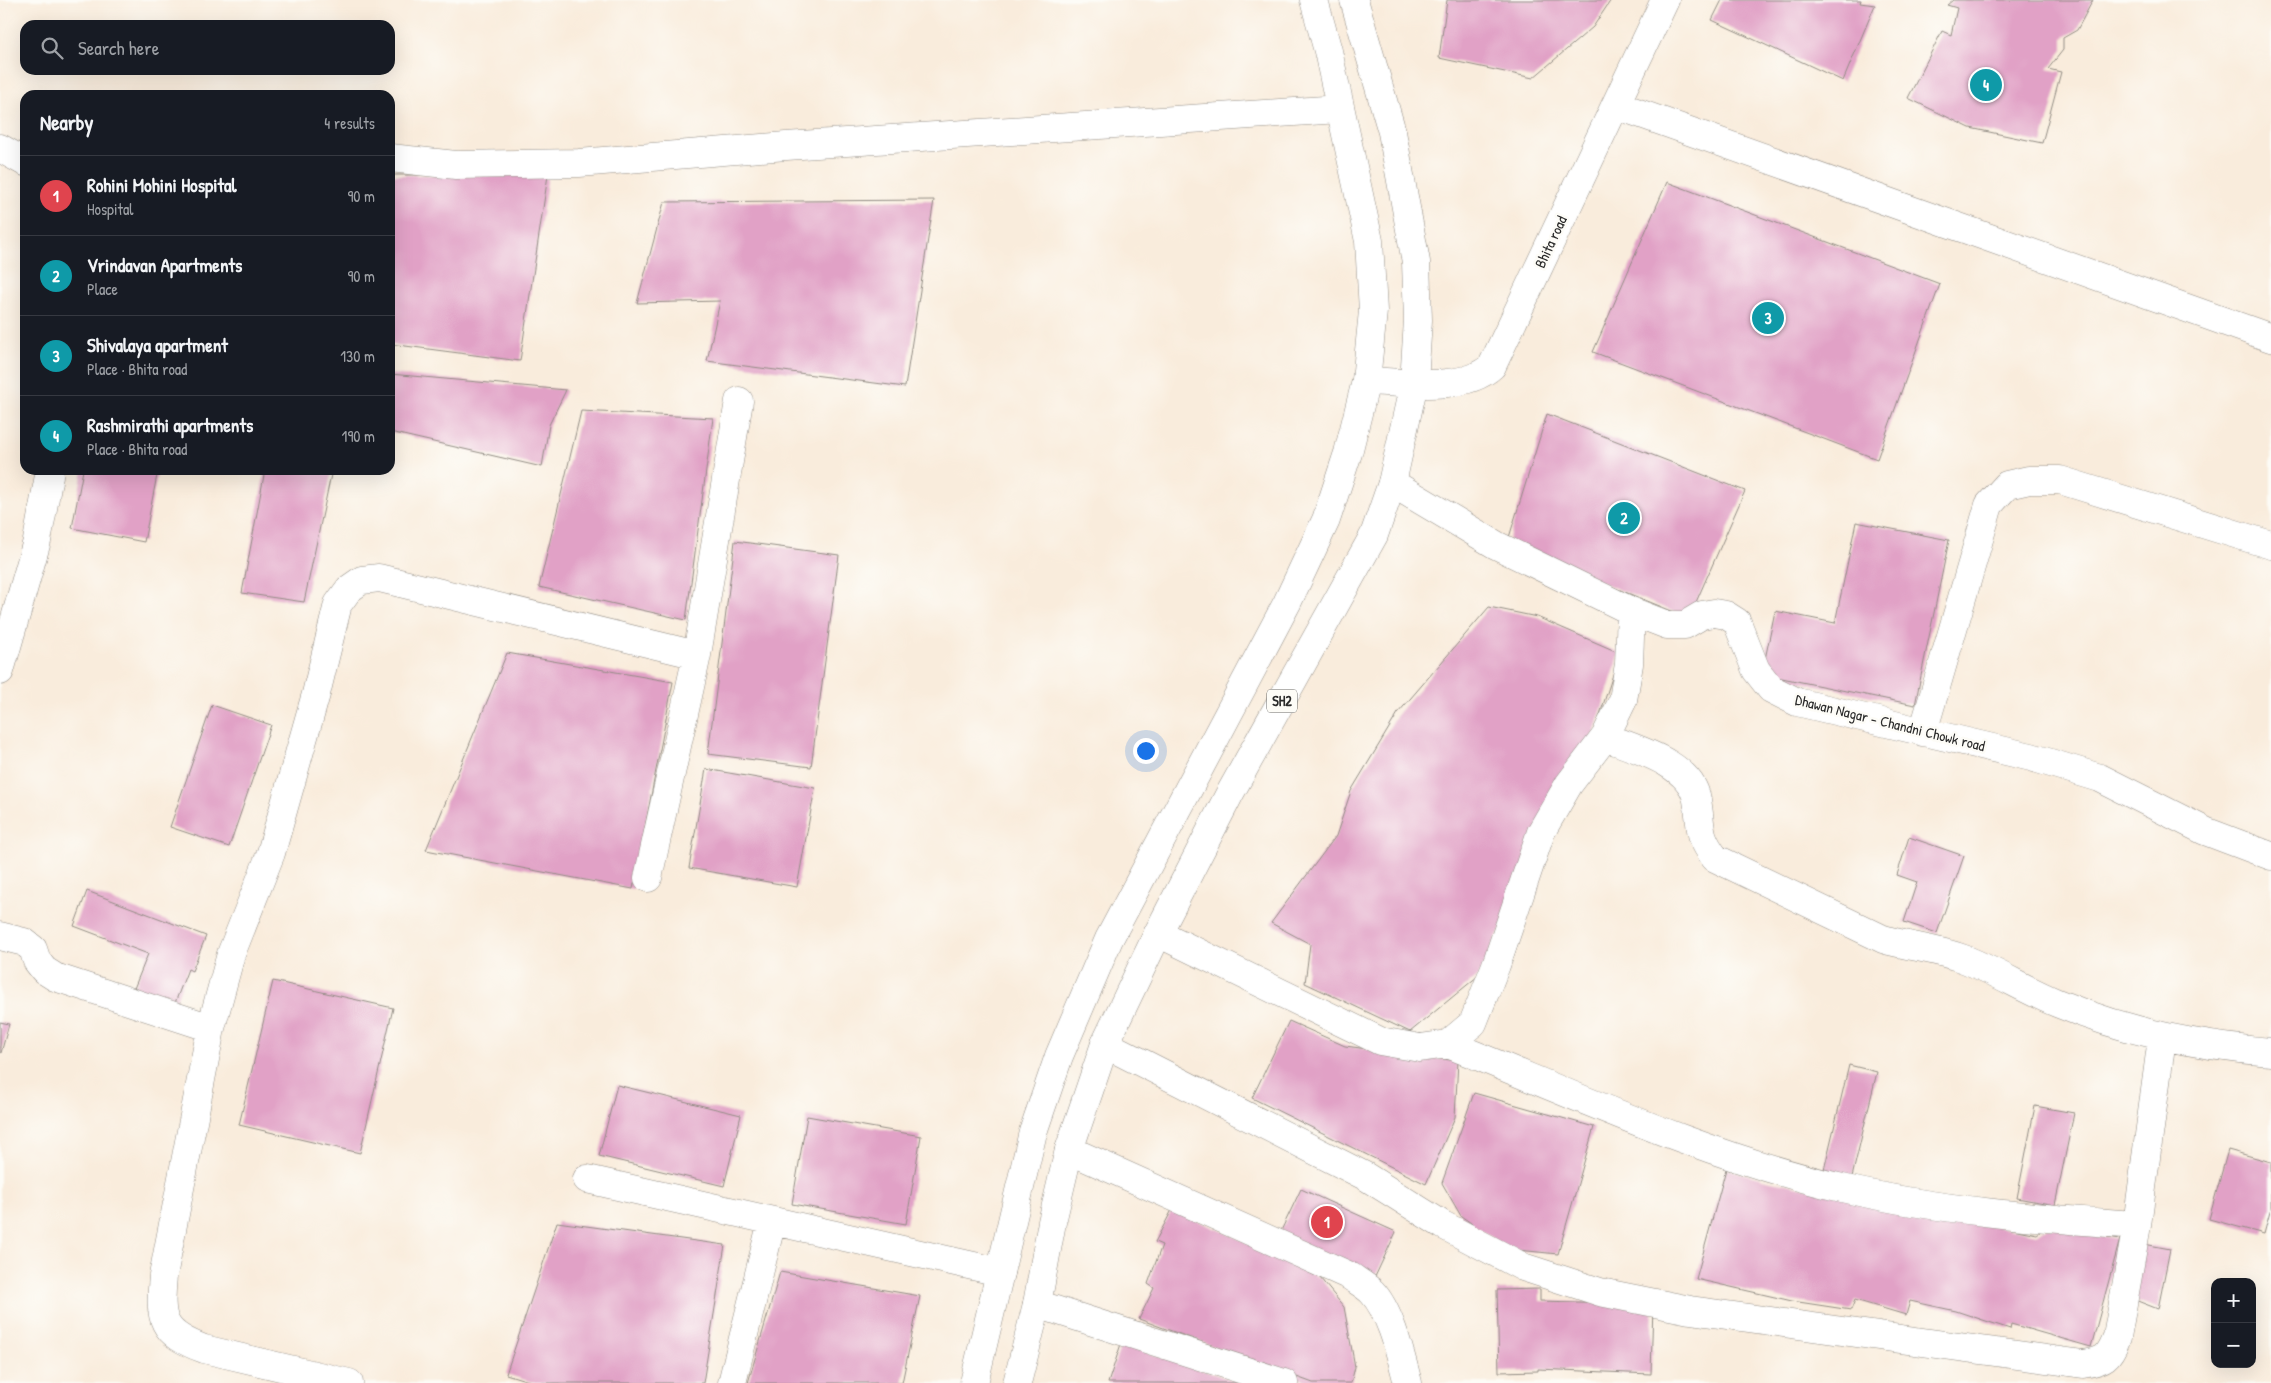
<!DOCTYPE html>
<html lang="en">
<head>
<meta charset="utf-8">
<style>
  body { margin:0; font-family:"Patrick Hand",sans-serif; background:#20242c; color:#f1f3f6 }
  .controls { position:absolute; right:15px; bottom:15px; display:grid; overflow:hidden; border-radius:10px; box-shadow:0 5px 20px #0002 }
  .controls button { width:45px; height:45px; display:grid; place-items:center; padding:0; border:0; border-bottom:1px solid #363941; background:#171b24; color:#f1f3f6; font:25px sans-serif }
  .you { position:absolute; left:1145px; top:750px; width:18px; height:18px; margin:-12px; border:4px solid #fff; border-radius:50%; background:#1a73e8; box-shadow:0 0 0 8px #1a73e833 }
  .badge { display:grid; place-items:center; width:32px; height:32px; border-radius:50%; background:#d93025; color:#fff; font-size:16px; font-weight:700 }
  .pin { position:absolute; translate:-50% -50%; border:2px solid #fff; box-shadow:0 1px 5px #0006 }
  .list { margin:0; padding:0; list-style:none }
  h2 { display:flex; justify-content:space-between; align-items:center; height:65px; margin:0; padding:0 20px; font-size:21px }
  h2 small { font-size:16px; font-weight:400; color:#9ea1a6 }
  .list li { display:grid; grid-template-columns:32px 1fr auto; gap:15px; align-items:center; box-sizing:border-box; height:80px; padding:0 20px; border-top:1px solid #363941 }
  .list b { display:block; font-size:19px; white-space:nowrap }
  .list p { margin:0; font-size:16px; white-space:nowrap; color:#9ea1a6 }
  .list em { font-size:16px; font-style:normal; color:#9ea1a6 }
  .icon { flex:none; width:28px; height:28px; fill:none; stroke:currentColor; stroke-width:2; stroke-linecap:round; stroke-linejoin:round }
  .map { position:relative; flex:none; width:2271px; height:1383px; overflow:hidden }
  .search { position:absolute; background:#171b24; box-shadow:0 5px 20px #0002; left:20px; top:20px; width:375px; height:55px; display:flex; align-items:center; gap:12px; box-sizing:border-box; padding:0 18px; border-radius:15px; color:#9ea1a6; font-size:19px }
  .panel { position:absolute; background:#171b24; box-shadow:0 5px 20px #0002; left:20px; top:90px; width:375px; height:385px; border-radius:15px }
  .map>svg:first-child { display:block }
</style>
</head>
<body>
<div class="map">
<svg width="2271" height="1383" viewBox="0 0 2271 1383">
  <rect width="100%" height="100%" fill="#fdfcf7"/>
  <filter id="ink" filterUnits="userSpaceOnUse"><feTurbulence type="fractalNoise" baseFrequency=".02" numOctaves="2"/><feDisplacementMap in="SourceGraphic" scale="10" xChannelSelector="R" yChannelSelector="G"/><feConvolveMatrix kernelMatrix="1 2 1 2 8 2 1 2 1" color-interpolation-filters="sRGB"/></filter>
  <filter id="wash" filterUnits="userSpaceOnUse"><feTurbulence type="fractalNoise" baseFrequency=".0096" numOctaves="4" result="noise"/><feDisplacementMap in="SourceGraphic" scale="20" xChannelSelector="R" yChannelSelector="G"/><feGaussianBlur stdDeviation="1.12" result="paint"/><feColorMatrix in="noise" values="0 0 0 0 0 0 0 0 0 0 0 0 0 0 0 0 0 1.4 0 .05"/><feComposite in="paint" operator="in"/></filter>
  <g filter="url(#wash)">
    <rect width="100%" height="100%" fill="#f9ecdc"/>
    <g id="blocks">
      <!-- building -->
      <path fill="#e1a1c6" d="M1447,0h164l-18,27 -60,51 -94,-20z
        M1722,0h139l-1,3 15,2 -32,76 -131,-61z
        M1953,0h140l-16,30 -14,8v12l-15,19 13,3 -19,71 -72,-15 -62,-30 34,-67 9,4 6,-27 -10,-3z
        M390,175h158l-28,186 -130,-17z
        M1667,182l273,102 -63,175 -284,-107z
        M934,200l-29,187 -198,-26 13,-60 -83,2 27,-101z
        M390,374l176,16 -17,35 -7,42 -152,-35z
        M581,411l132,7 -27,202 -147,-33z
        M1547,414l198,77 -56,127 -182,-74z
        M83,470h75l-14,72 -72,-14z
        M265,470h67l-28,132 -62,-9z
        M1856,522l93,18 -34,165 -153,-31 13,-63 60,12z
        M735,541l104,14 -28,212 -103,-13z
        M1489,607l48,10 83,36 -28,86 -114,237 -68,56 -105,-49 5,-39 -39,-21 65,-87 15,-45 47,-78z
        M507,653l166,29 -40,207 -207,-39z
        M212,705l59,20 -42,122 -59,-20z
        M706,769l109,19 -18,99 -108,-19z
        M1909,837l55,19 -27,77 -33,-11 13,-40 -20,-7z
        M87,891l119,45 -14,35 -4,-2 -15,39 -40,-17 15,-37 -74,-28z
        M273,981l120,27 -33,145 -121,-28z
        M1289,1021l56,25 113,15 -3,56 -29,67 -174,-86z
        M0,1022l9,2 -8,29h-1z
        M1849,1065l28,7 -25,105 -28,-7z
        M617,1085l124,30 -17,71 -125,-30z
        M1474,1093l120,34 -36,127 -50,-5 -47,-33 -19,-33z
        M2035,1106l39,7 -19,92 -38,-7z
        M807,1116l114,20 -15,88 -114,-20z
        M2228,1150l43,12v46l-7,26 -55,-15z
        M1726,1169l45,12 266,53 10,-7 73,12 -29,108 -80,-23 -1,5 -54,-18 -46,-10 -4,14 -51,-15 -4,10 -59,-9 -96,-22z
        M1301,1189l95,43 -22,47 -95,-44z
        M1172,1210l61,26 87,42 24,29 11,60 -4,16h-38l-174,-64 15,-31 -6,-4 14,-39 -7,-3z
        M557,1222l168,23 -22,138h-168l-29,-9z
        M2144,1244l26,5 -12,60 -23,-9z
        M780,1272l140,24 -18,87h-154z
        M1540,1289v12l113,3 -2,70 -113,-5v2l-39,1 -2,-82z
        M1121,1344l121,39h-134z"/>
    </g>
  </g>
  <g filter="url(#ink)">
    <use href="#blocks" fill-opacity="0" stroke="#928c84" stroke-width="1"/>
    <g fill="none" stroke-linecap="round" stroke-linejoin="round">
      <!-- minor casing -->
      <g stroke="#928c84" stroke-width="29">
        <path id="minor" d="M1616,105l655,233
          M0,148l25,14
          M390,158l66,7 123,-2 207,-17 554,-37
          M1366,381c37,1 97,12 126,-15l173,-366
          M1392,483l104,62 135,66 36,14h18l17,-10 12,-2 12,2 11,7 19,48 15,19 26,13 234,55 69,21 105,53 66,25
          M0,671l37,-130 13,-71
          M1923,732l66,-227 18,-20 22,-5h31l211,65
          M1605,737c30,12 86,26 92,63 5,28 0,34 18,58l168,81c27,8 54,10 81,20 32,12 61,31 93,44 69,29 140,43 214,49
          M648,878l49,-223 42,-254
          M1158,933l222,108 40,7 28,-4 25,-21 23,-58 45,-133 28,-48 36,-47 18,-37 6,-36 2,-53
          M0,936l24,6 9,7 4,12 7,9 11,7 156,51
          M1105,1044l260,132 78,49 80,42 77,25 90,18 393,54c21,-3 26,-6 34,-27l20,-112 25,-187
          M1448,1044c129,52 258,112 394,144 97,23 196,30 295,37
          M1069,1150l281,126c7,5 16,10 22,16 19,20 29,65 36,91
          M587,1179l413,93
          M1037,1304l247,79
          M349,1383l-145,-34c-43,-16 -45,-29 -41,-73l48,-248 20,-74 40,-101 45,-159 22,-90 11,-15 13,-9 17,-2 318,77
          M732,1383l40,-162"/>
      </g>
      <!-- primary casing -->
      <g stroke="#928c84" stroke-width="29">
        <path id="primary" d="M974,1383l59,-251 26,-76 50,-117 178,-336 39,-83 22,-67 18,-72 7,-70 -4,-70 -41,-190 -14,-51
          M1017,1383l20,-79 15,-82 17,-72 36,-106 53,-111 71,-138 145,-260 18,-52 22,-100 4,-63 -2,-58 -24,-130 -38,-132"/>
      </g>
      <!-- minor -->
      <use href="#minor" stroke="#fff" stroke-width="28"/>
      <!-- primary -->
      <use href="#primary" stroke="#fff" stroke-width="28"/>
    </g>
  </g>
  <g text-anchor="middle" stroke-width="5" stroke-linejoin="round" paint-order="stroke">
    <!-- shield labels -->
    <rect fill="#fdfcf7" stroke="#6a6a68" stroke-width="1" x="1267" y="689.5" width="30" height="23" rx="4"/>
    <g font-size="14" font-weight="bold" fill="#2b2b2b">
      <text x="1282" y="706">SH2</text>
    </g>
    <!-- street labels -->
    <g font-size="15" fill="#2b2b2b" stroke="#fdfcf7">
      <text transform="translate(1551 242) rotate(-65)" y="5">Bhita road</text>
      <text transform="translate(1890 723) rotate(14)" y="5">Dhawan Nagar - Chandni Chowk road</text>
    </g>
  </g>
</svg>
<div class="controls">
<button>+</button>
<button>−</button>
</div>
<div class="you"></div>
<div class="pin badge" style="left:1327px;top:1222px;background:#e0444e">1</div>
<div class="pin badge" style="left:1624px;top:518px;background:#0f9aa8">2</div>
<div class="pin badge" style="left:1768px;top:318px;background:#0f9aa8">3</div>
<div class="pin badge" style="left:1986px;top:85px;background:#0f9aa8">4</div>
<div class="search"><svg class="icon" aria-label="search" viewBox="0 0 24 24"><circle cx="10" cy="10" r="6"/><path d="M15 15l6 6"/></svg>Search here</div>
<section class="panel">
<h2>Nearby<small>4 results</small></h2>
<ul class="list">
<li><span class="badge" style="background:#e0444e">1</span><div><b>Rohini Mohini Hospital</b><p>Hospital</p></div><em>90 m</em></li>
<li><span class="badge" style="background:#0f9aa8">2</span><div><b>Vrindavan Apartments</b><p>Place</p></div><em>90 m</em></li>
<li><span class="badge" style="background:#0f9aa8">3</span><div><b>Shivalaya apartment</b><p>Place · Bhita road</p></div><em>130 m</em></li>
<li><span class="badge" style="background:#0f9aa8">4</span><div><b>Rashmirathi apartments</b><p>Place · Bhita road</p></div><em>190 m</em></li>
</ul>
</section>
</div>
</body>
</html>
